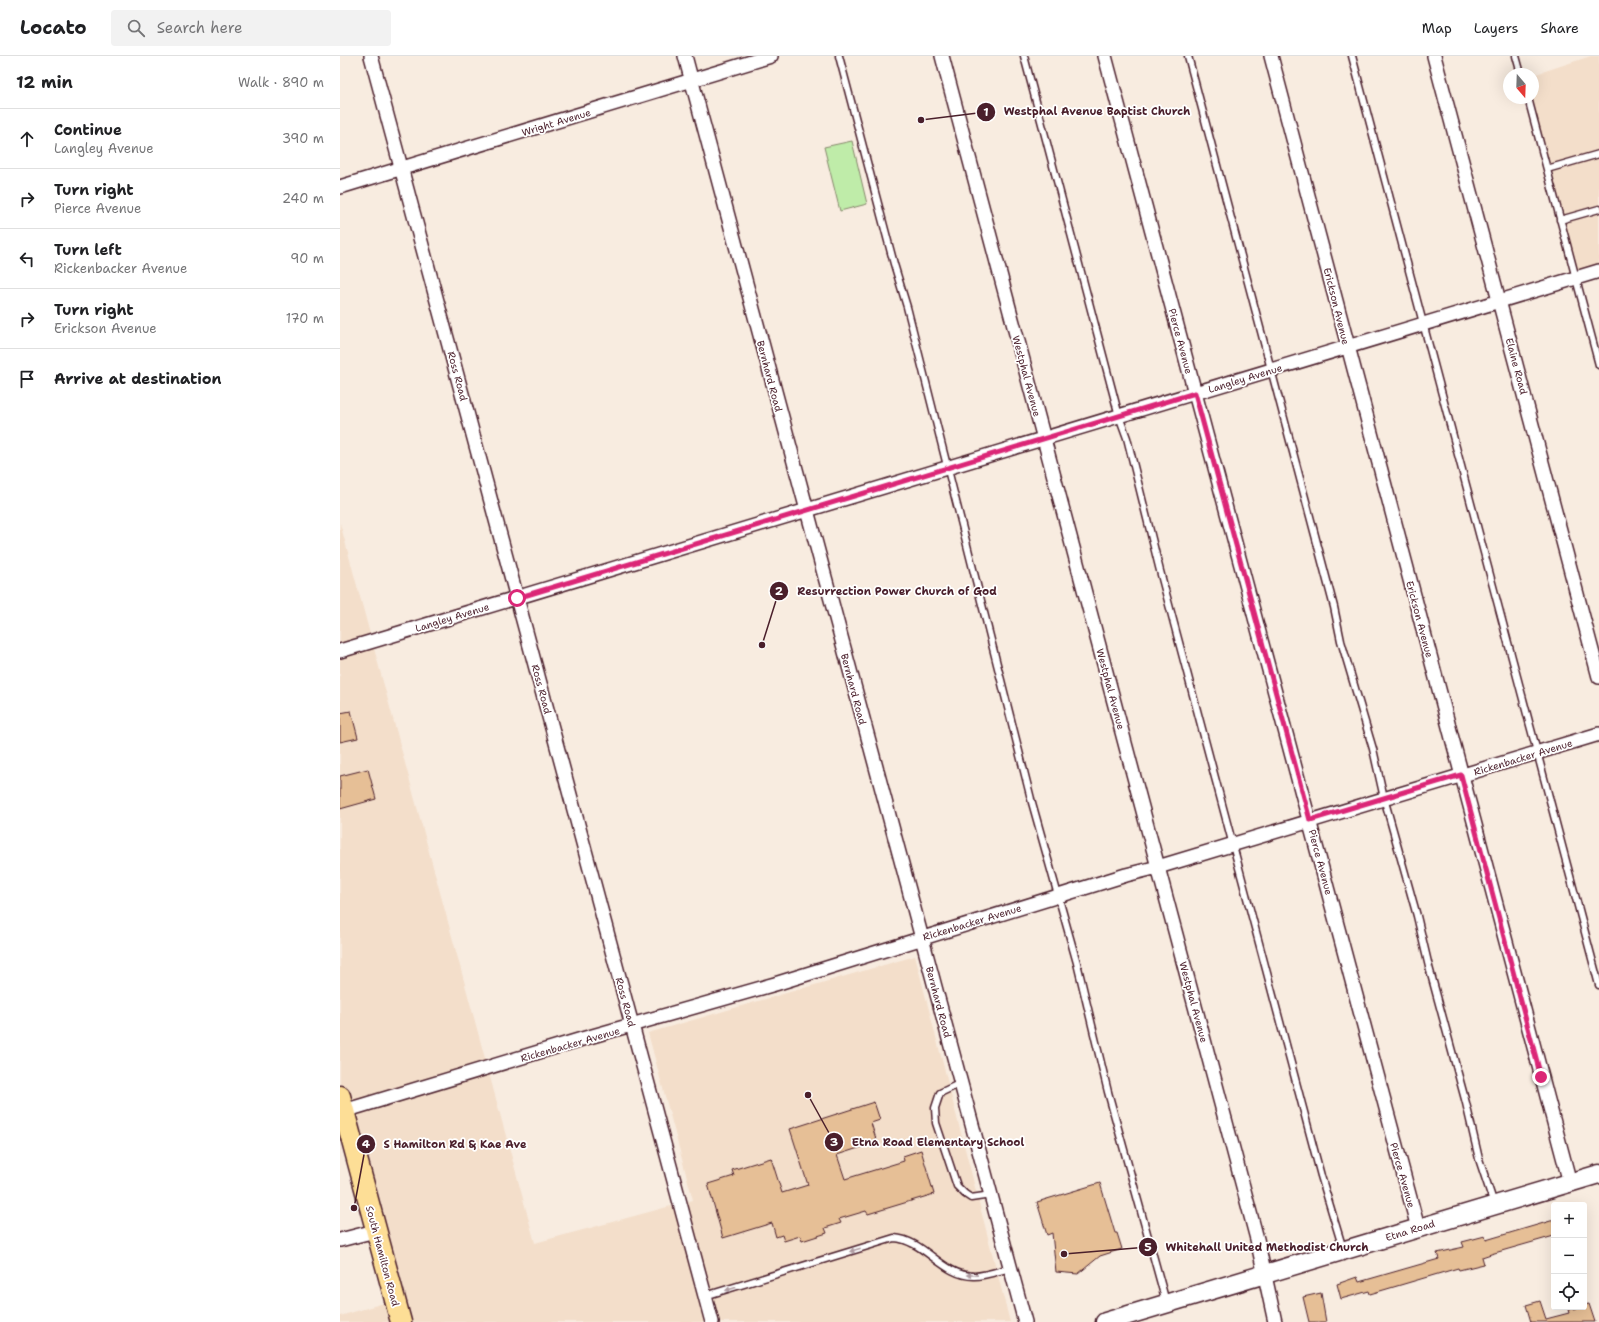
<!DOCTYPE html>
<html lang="en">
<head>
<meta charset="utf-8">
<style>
  body { margin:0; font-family:"Shantell Sans",sans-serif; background:#f2f2f2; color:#202124 }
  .controls { position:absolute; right:12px; bottom:12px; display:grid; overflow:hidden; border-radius:4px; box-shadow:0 4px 16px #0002 }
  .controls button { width:36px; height:36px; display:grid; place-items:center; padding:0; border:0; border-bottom:1px solid #e0e0e0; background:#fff; color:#202124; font:20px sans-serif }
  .compass { position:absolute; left:1163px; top:12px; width:36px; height:36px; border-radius:50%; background:#fff; box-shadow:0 4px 16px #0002; rotate:161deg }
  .stop { position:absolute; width:12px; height:12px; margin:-9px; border:3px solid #db2777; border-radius:50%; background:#fff }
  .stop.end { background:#db2777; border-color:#fff; box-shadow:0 1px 4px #0008 }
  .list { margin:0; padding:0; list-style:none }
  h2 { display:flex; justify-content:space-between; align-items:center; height:52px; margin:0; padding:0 16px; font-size:17px }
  h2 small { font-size:13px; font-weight:400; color:#757577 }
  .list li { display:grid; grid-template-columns:26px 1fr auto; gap:12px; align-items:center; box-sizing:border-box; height:60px; padding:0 16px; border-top:1px solid #e0e0e0 }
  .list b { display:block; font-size:15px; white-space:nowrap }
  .list p { margin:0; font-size:13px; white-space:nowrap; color:#757577 }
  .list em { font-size:13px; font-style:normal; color:#757577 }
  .icon { flex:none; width:22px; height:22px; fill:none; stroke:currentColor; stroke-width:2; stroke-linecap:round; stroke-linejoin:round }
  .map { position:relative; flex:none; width:1259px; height:1266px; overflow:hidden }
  header { display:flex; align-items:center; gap:24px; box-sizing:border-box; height:56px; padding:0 20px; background:#fff; border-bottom:1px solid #e0e0e0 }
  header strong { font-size:19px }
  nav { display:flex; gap:22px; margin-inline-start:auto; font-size:14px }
  .search { width:280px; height:36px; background:#f2f2f2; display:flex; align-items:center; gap:10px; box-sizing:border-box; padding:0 14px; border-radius:4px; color:#757577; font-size:15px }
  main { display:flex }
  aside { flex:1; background:#fff }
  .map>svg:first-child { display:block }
</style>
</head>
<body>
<header>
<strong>Locato</strong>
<div class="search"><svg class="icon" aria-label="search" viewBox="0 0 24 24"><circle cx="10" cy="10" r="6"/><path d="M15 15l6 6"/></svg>Search here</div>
<nav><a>Map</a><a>Layers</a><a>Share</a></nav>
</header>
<main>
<aside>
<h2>12 min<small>Walk · 890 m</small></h2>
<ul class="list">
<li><svg class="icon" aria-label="ahead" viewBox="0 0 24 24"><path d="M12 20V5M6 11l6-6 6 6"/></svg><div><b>Continue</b><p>Langley Avenue</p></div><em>390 m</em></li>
<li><svg class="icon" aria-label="right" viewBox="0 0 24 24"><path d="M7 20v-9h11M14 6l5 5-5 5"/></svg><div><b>Turn right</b><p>Pierce Avenue</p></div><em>240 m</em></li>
<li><svg class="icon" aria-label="left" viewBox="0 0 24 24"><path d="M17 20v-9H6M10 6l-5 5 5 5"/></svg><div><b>Turn left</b><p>Rickenbacker Avenue</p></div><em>90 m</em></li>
<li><svg class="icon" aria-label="right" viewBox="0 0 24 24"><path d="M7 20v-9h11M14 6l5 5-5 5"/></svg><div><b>Turn right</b><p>Erickson Avenue</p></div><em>170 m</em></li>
<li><svg class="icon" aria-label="arrive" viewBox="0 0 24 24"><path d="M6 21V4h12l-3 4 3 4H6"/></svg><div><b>Arrive at destination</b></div></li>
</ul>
</aside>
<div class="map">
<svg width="1259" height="1266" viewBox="0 0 1259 1266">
  <rect width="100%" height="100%" fill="#f8ece0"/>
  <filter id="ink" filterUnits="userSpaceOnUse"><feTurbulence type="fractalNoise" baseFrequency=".025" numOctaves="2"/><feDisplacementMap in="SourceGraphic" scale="8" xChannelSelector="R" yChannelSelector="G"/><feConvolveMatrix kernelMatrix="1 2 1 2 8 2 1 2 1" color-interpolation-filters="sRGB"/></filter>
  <g filter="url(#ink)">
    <!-- built -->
    <path fill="#f3deca" d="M1251,0h8v216l-23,7 -48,-181h5v-23z
      M0,467l195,720 158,-43 -45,-167 267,-77 95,366h-670v-6l54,-16 -54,-202z"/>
    <!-- green -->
    <path fill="#bfeca9" stroke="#84866a" d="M512,85l15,63 -27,7 -16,-64z"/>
    <!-- building -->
    <path fill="#e6bf96" stroke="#4a1f2b" d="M11,655l7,27 -18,4v-29z
      M28,713l8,30 -36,10v-33z
      M534,1046l6,18 -9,3 6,19 -40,13 8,24 59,-18 -1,-5 18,-6 13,44 -66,20 -2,-3 -27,8 2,4 -16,5 2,5 -25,8 -2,-5 -16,5 -2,-6 -6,2 -4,-14 -49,15 -15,-54 26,-8 -2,-6 39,-12 11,35 26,-8 -18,-56z
      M760,1127l15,50h2l5,16 -22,7 -22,18 -22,-2 -4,-39 -5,2 -10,-33z
      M1214,1164v16l-63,18 -9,3 2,7 -25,6 -1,-2 -88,26 -1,-3 -28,8 -4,-15 20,-7 2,5 80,-23 -2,-6 27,-6 -2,-5 23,-6 1,4z
      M981,1237l5,29h-17l-6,-25z
      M1200,1245l6,18 23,-6 -1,-3 16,-3v-2l5,-1 6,18h-64l-5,-17z"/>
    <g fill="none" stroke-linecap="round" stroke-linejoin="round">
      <!-- lane casing -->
      <g stroke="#4a1f2b" stroke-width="9">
        <path id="lane" d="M499,0l55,208 13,43 124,492 46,164 31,129 58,210
          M684,0l95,360 8,22 33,133 161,605 22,73
          M848,0c50,183 97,367 146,551l7,34 32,108 11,49 33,118 12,51 37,136 13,56 15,45
          M1012,0l247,929
          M1176,0l5,18
          M1188,42l71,267
          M1207,113l52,-15
          M1220,164l39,-11
          M621,1027l-21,10 -5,15 1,15 21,63 8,8 6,4 20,-3
          M365,1240l189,-58c31,2 48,38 80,38 11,0 25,-5 36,-8"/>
      </g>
      <!-- street casing -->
      <g stroke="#4a1f2b" stroke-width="16">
        <path id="street" d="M31,0l341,1266
          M345,0l340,1266
          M602,0l315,1183 18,83
          M765,0l313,1172
          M931,0l299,1127
          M1094,0l165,621
          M0,131l431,-131
          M0,595l1259,-380
          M4,1055l238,-72 193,-55 351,-109 32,-8 441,-133
          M0,1184l35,-9"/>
      </g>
      <!-- secondary casing -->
      <g stroke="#4a1f2b" stroke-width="21">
        <path id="secondary" d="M765,1266l494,-148"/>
      </g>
      <!-- primary casing -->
      <g stroke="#4a1f2b" stroke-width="23">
        <path id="primary" d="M0,1040l61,226"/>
      </g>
      <!-- lane -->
      <use href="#lane" stroke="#fff" stroke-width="6"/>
      <!-- street -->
      <use href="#street" stroke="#fff" stroke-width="13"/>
      <!-- secondary -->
      <use href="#secondary" stroke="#fff" stroke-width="18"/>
      <!-- primary -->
      <use href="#primary" stroke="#fdde96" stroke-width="20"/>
    </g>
    <!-- one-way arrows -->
    <defs><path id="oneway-solid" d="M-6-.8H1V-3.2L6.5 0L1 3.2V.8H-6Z"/></defs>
    <g fill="#ae9aa0">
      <use href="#oneway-solid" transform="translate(515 1194) rotate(163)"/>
      <use href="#oneway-solid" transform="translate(632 1219) rotate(-179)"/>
      <use href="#oneway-solid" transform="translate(391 1233) rotate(164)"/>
    </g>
  </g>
  <g fill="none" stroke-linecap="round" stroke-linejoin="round" filter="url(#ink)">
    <!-- route -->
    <path stroke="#db2777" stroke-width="5" d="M177,542l678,-205 115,427 151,-45 80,302"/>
  </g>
  <g text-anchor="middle" stroke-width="3.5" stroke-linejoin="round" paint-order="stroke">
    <!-- street labels -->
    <g font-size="10" fill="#4a1f2b" stroke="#fff">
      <text transform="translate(216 66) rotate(-17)" y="4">Wright Avenue</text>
      <text transform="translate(997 250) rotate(76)" y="4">Erickson Avenue</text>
      <text transform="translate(841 285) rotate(75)" y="4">Pierce Avenue</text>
      <text transform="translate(1177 310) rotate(75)" y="4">Elaine Road</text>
      <text transform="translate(118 320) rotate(75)" y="4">Ross Road</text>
      <text transform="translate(430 320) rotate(75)" y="4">Bernhard Road</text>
      <text transform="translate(687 320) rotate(75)" y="4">Westphal Avenue</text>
      <text transform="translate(905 322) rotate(-17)" y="4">Langley Avenue</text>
      <text transform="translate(112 561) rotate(-17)" y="4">Langley Avenue</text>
      <text transform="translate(1080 563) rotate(75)" y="4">Erickson Avenue</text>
      <text transform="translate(202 633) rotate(75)" y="4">Ross Road</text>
      <text transform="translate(514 633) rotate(75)" y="4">Bernhard Road</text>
      <text transform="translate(771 633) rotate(75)" y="4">Westphal Avenue</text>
      <text transform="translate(1183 701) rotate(-17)" y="4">Rickenbacker Avenue</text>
      <text transform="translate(981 806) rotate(75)" y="4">Pierce Avenue</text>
      <text transform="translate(632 866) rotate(-17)" y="4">Rickenbacker Avenue</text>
      <text transform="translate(286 946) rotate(75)" y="4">Ross Road</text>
      <text transform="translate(599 946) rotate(75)" y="4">Bernhard Road</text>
      <text transform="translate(854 946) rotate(75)" y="4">Westphal Avenue</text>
      <text transform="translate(230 988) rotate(-16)" y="4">Rickenbacker Avenue</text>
      <text transform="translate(1063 1119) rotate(74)" y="4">Pierce Avenue</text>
      <text transform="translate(1070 1174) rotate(-17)" y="4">Etna Road</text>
      <text transform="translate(43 1200) rotate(75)" y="4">South Hamilton Road</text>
    </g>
  </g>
  <!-- callouts -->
  <path fill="none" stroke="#4a1f2b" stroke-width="1.5" d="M581 64L646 56M422 589L439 535M468 1039L494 1086M14 1152L26 1088M724 1198L808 1191"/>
  <g fill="#4a1f2b" stroke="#fff" stroke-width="1.5">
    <circle cx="581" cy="64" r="4"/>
    <circle cx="422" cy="589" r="4"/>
    <circle cx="468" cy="1039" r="4"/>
    <circle cx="14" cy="1152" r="4"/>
    <circle cx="724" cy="1198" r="4"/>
    <circle cx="646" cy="56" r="10"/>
    <circle cx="439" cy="535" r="10"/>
    <circle cx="494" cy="1086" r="10"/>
    <circle cx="26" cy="1088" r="10"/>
    <circle cx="808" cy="1191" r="10"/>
  </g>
  <g font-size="12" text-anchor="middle" font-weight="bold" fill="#fff">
    <text x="646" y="60">1</text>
    <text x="439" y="539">2</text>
    <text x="494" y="1090">3</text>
    <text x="26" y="1092">4</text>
    <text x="808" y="1195">5</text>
  </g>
  <g font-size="11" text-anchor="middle" font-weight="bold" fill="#4a1f2b" stroke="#fff" stroke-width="3.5" stroke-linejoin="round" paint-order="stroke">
    <text x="757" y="59">Westphal Avenue Baptist Church</text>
    <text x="557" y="539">Resurrection Power Church of God</text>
    <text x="598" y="1090">Etna Road Elementary School</text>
    <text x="115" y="1092">S Hamilton Rd &amp; Kae Ave</text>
    <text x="927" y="1195">Whitehall United Methodist Church</text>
  </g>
</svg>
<div class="controls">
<button>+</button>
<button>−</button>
<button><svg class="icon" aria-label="locate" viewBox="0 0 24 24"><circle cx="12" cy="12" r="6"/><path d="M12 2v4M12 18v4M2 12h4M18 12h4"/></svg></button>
</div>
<svg class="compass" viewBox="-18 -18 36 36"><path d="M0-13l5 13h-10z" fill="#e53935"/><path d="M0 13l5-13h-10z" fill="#757577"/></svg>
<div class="stop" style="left:177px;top:542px"></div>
<div class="stop end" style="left:1201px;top:1021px"></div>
</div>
</main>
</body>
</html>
